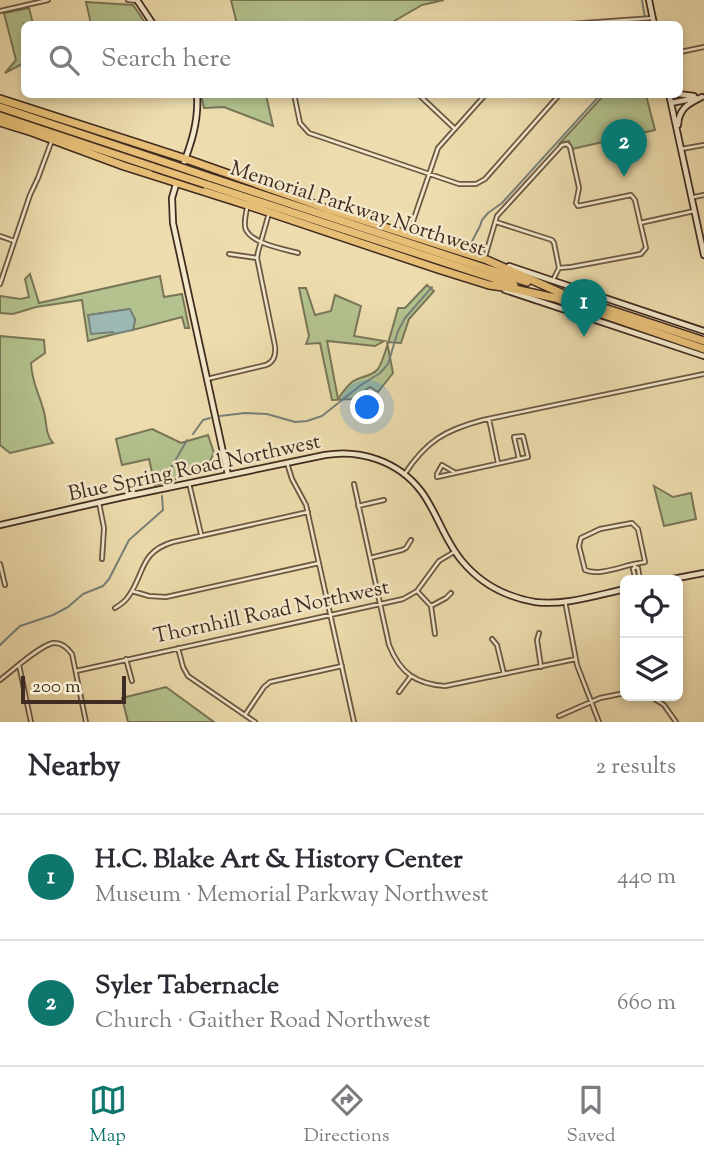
<!DOCTYPE html>
<html lang="en">
<head>
<meta charset="utf-8">
<style>
  body { margin:0; font-family:"Sorts Mill Goudy",serif; background:#f2f2f3; color:#2b2b33 }
  .controls { position:absolute; right:21px; bottom:21px; display:grid; overflow:hidden; border-radius:10px; box-shadow:0 4px 10px #0003 }
  .controls button { width:63px; height:63px; display:grid; place-items:center; padding:0; border:0; border-bottom:2px solid #e1e1e2; background:#fff; color:#2b2b33; font:35px sans-serif }
  .scale { position:absolute; left:21px; bottom:18px; width:105px; box-sizing:border-box; padding-left:7px; border:4px solid #3f2b21; border-top:0; font-size:19px; line-height:24px; white-space:nowrap; color:#3f2b21; -webkit-text-stroke:5px #f3e8ca; paint-order:stroke }
  .you { position:absolute; left:368px; top:408px; width:24px; height:24px; margin:-18px; border:5px solid #fff; border-radius:50%; background:#1a73e8; box-shadow:0 0 0 10px #1a73e833 }
  .badge { display:grid; place-items:center; width:46px; height:46px; border-radius:50%; background:#0f766e; color:#fff; font-size:23px; font-weight:700 }
  .pin { position:absolute; translate:-50% -58px; filter:drop-shadow(0 2px 4px #0008) }
  .pin::after { content:''; position:absolute; top:37px; width:24px; height:21px; background:inherit; clip-path:polygon(0 0,100% 0,50% 100%) }
  .list { margin:0; padding:0; list-style:none }
  h2 { display:flex; justify-content:space-between; align-items:center; height:91px; margin:0; padding:0 28px; font-size:30px }
  h2 small { font-size:23px; font-weight:400; color:#7c7c81 }
  .list li { display:grid; grid-template-columns:46px 1fr auto; gap:21px; align-items:center; box-sizing:border-box; height:126px; padding:0 28px; border-top:2px solid #e1e1e2 }
  .list b { display:block; font-size:26px; white-space:nowrap }
  .list p { margin:0; font-size:23px; white-space:nowrap; color:#7c7c81 }
  .list em { font-size:23px; font-style:normal; color:#7c7c81 }
  .icon { flex:none; width:38px; height:38px; fill:none; stroke:currentColor; stroke-width:2; stroke-linecap:round; stroke-linejoin:round }
  .map { position:relative; flex:none; width:704px; height:722px; overflow:hidden }
  .search { position:absolute; background:#fff; box-shadow:0 4px 10px #0003; left:21px; right:21px; top:21px; height:77px; display:flex; align-items:center; gap:18px; box-sizing:border-box; padding:0 24px; border-radius:10px; color:#7c7c81; font-size:26px }
  .sheet { height:343px; background:#fff }
  nav { display:flex; justify-content:space-around; align-items:center; box-sizing:border-box; height:98px; border-top:2px solid #e1e1e2; background:#fff; font-size:19px; color:#7c7c81 }
  nav a { display:grid; justify-items:center; gap:4px }
  nav .on { color:#0f766e }
  .map>svg:first-child { display:block }
</style>
</head>
<body>
<div class="map">
<svg width="704" height="722" viewBox="0 0 704 722">
  <rect width="100%" height="100%" fill="#eddcad"/>
  <filter id="stains"><feTurbulence type="fractalNoise" baseFrequency=".00286" numOctaves="4"/><feColorMatrix values="0 0 0 0 .2 0 0 0 0 .09 0 0 0 0 .02 0 0 0 .5 -.17"/></filter>
  <radialGradient id="worn" r=".72"><stop offset=".6" stop-color="#630" stop-opacity="0"/><stop offset="1" stop-color="#630" stop-opacity=".3"/></radialGradient>
  <!-- green -->
  <path fill="#b3c28e" stroke="#797658" stroke-width="2" d="M231,0h213l-22,5 -33,19h-152z
    M86,2l47,3 13,19h-55z
    M29,8l4,16h-9v39l-19,10 11,-13 -12,-47z
    M201,95h65l7,31 -49,-19 -20,1z
    M604,95h42l9,35 -83,19 -3,-8 -9,2z
    M30,274l9,29 121,-27 4,21 18,-3 7,34h-4l-3,-11 -49,13 2,-11 -6,-10 -40,6 24,17 1,2 -26,7 -6,-41 -46,7 -23,7 -13,-1v-17l21,3 8,-2 -4,-18z
    M427,285l7,6 -25,28 -8,24 -14,-1 6,31 -15,19 -8,-5 -17,12 -21,1 -12,-57 -14,1 3,-8 -10,-48h7l9,27 16,-4 4,-16 26,11 -7,30 30,5 -9,5 -48,-5 11,58c4,-6 9,-13 14,-17 8,-6 18,-5 25,-12 6,-5 18,-51 21,-62h7z
    M0,336l44,4 1,13 -14,10c1,21 8,29 13,49 3,11 1,22 9,31l-43,10 -10,-8z
    M152,429l29,14 27,-8 6,18 -9,18 -50,14 -6,-26 -27,6 -6,-26z
    M654,486l19,11 18,-4 5,26 -32,7z
    M166,687l48,35h-86l-6,-24z"/>
  <!-- water -->
  <path fill="#9db9b4" stroke="#778079" stroke-width="2" d="M130,309l5,11 -2,10 -19,4 -1,-2 -22,2 -3,-19z"/>
  <g fill="none" stroke-linecap="round" stroke-linejoin="round">
    <!-- stream -->
    <path stroke="#778079" stroke-width="2" d="M642,0l4,24
      M468,249l12,-23 2,-6 6,-7 14,-10 99,-109
      M220,416l25,-3 22,1 28,8 12,-1 15,-5 39,-31 19,-12 8,-9 10,-33 7,-13 27,-31
      M193,434l10,-14 7,-2
      M163,482l24,-42
      M0,645l20,-19 33,-11 15,-8 15,-13 20,-8 6,-7 20,-39 34,-30 -1,-14"/>
    <!-- street casing -->
    <g stroke="#6a5744" stroke-width="6">
      <path id="street" d="M128,0l10,1
        M0,11l48,-11
        M570,24l83,-6
        M680,52l24,-5
        M294,94l6,29 9,10 150,51h17l9,-5 75,-85
        M418,94l36,34
        M681,149l23,-4
        M694,197l10,-2
        M247,208c-1,6 -4,16 -1,22 7,14 38,19 52,23
        M496,222l56,18 2,3 5,25
        M640,223l54,-12
        M409,233l29,-85 48,-54
        M0,236l14,5
        M229,254l28,4
        M485,257l12,-41 65,-71 5,-1 3,3 9,41 -3,15 2,3 53,-11 4,5 11,48 -5,6 -70,13 -12,1
        M553,280l6,-12
        M0,284l30,-89 8,-17 14,-38
        M207,379l59,-14c8,-3 10,-10 9,-19l-18,-88 1,-6 11,-39
        M489,419l9,44
        M287,463l5,16 14,26 48,217
        M454,472l-12,-7 -5,9v3l91,-20 -5,-21 -9,1 5,22
        M404,475c22,-34 41,-45 79,-55l221,-46
        M189,483l12,51
        M354,484l35,161c11,28 27,39 56,41l131,-27
        M99,503l5,25 -2,31
        M358,506l26,-6
        M370,558l32,-8 4,-2 5,-8
        M0,564l5,21
        M634,564l11,-2 -7,-33 -6,-6 -32,6 -19,9 -2,8 6,24c13,6 35,-3 49,-6l1,3
        M636,580l-3,-11 2,-2 3,1 2,12
        M132,591l17,5 17,1 153,-34
        M417,591l14,15 4,28
        M565,601l12,64 22,57
        M431,606l15,-8 5,-5
        M115,608c5,-3 10,-6 13,-11 17,-23 11,-45 45,-55l135,-30
        M539,633l-2,7 4,27
        M492,639l5,6 7,29
        M178,648l5,19 5,9 67,46
        M126,659l6,22
        M19,665l12,57
        M76,671l327,-72 14,-8 22,-30 15,-9
        M0,680c12,-9 39,-34 53,-37 8,-1 14,4 19,11l14,68
        M399,692l12,-16
        M650,696l14,9 12,17
        M245,715l19,-28 6,-5 72,-16
        M559,716l41,-18 25,-5"/>
    </g>
    <!-- secondary casing -->
    <g stroke="#3f2b21" stroke-width="8">
      <path id="secondary" d="M137,0l16,24
        M649,0l5,24
        M669,94l35,161
        M678,94l16,2
        M671,103l25,-5
        M678,125c1,-17 10,-21 24,-28
        M181,170c10,-25 18,-49 16,-76
        M177,181l-5,17 1,25 55,252
        M509,266l195,65
        M505,290l199,66
        M0,525l123,-28 202,-42c35,-6 73,6 96,36 16,21 23,49 41,70 19,23 44,36 73,41 29,4 62,-7 90,-13
        M667,580l37,-7"/>
    </g>
    <!-- highway casing -->
    <g stroke="#3f2b21" stroke-width="10">
      <path id="highway" d="M0,99l186,60 142,50 159,51 74,33
        M0,107l156,52
        M0,116l153,51
        M0,122l32,10 92,34 123,39 191,64 51,16 21,3 45,10
        M209,177l318,105
        M205,184l309,101
        M559,293l145,48
        M552,297l152,52"/>
    </g>
    <!-- street -->
    <use href="#street" stroke="#f3e8ca" stroke-width="2.5"/>
    <!-- secondary -->
    <use href="#secondary" stroke="#f3e8ca" stroke-width="4.5"/>
    <!-- highway -->
    <use href="#highway" stroke="#e6be76" stroke-width="7"/>
    <!-- highway-bridge casing -->
    <g stroke="#3f2b21" stroke-width="10" stroke-linecap="butt">
      <path id="highway-bridge" d="M156,159l53,18
        M153,167l52,17"/>
    </g>
    <!-- highway-bridge -->
    <use href="#highway-bridge" stroke="#e6be76" stroke-width="7"/>
  </g>
  <g text-anchor="middle" stroke-width="5" stroke-linejoin="round" paint-order="stroke">
    <!-- street labels -->
    <g font-size="21" fill="#3f2b21" stroke="#f3e8ca">
      <text transform="translate(358 208) rotate(18)" y="7">Memorial Parkway Northwest</text>
      <text transform="translate(194 467) rotate(-12)" y="7">Blue Spring Road Northwest</text>
      <text transform="translate(271 611) rotate(-12)" y="7">Thornhill Road Northwest</text>
    </g>
  </g>
  <rect width="100%" height="100%" filter="url(#stains)"/>
  <rect width="100%" height="100%" fill="url(#worn)"/>
</svg>
<div class="controls">
<button><svg class="icon" aria-label="locate" viewBox="0 0 24 24"><circle cx="12" cy="12" r="6"/><path d="M12 2v4M12 18v4M2 12h4M18 12h4"/></svg></button>
<button><svg class="icon" aria-label="layers" viewBox="0 0 24 24"><path d="M12 4l9 5-9 5-9-5zM3 14l9 5 9-5"/></svg></button>
</div>
<div class="scale">200 m</div>
<div class="you"></div>
<div class="pin badge" style="left:584px;top:337px">1</div>
<div class="pin badge" style="left:624px;top:177px">2</div>
<div class="search"><svg class="icon" aria-label="search" viewBox="0 0 24 24"><circle cx="10" cy="10" r="6"/><path d="M15 15l6 6"/></svg>Search here</div>
</div>
<section class="sheet">
<h2>Nearby<small>2 results</small></h2>
<ul class="list">
<li><span class="badge">1</span><div><b>H.C. Blake Art &amp; History Center</b><p>Museum · Memorial Parkway Northwest</p></div><em>440 m</em></li>
<li><span class="badge">2</span><div><b>Syler Tabernacle</b><p>Church · Gaither Road Northwest</p></div><em>660 m</em></li>
</ul>
</section>
<nav>
<a class="on"><svg class="icon" aria-label="map" viewBox="0 0 24 24"><path d="M3 6l6-2 6 2 6-2v14l-6 2-6-2-6 2zM9 4v14M15 6v14"/></svg>Map</a>
<a><svg class="icon" aria-label="directions" viewBox="0 0 24 24"><path d="M12 3l9 9-9 9-9-9zM9 14v-3h6M13 9l2 2-2 2"/></svg>Directions</a>
<a><svg class="icon" aria-label="saved" viewBox="0 0 24 24"><path d="M7 4h10v16l-5-4-5 4z"/></svg>Saved</a>
</nav>
</body>
</html>
